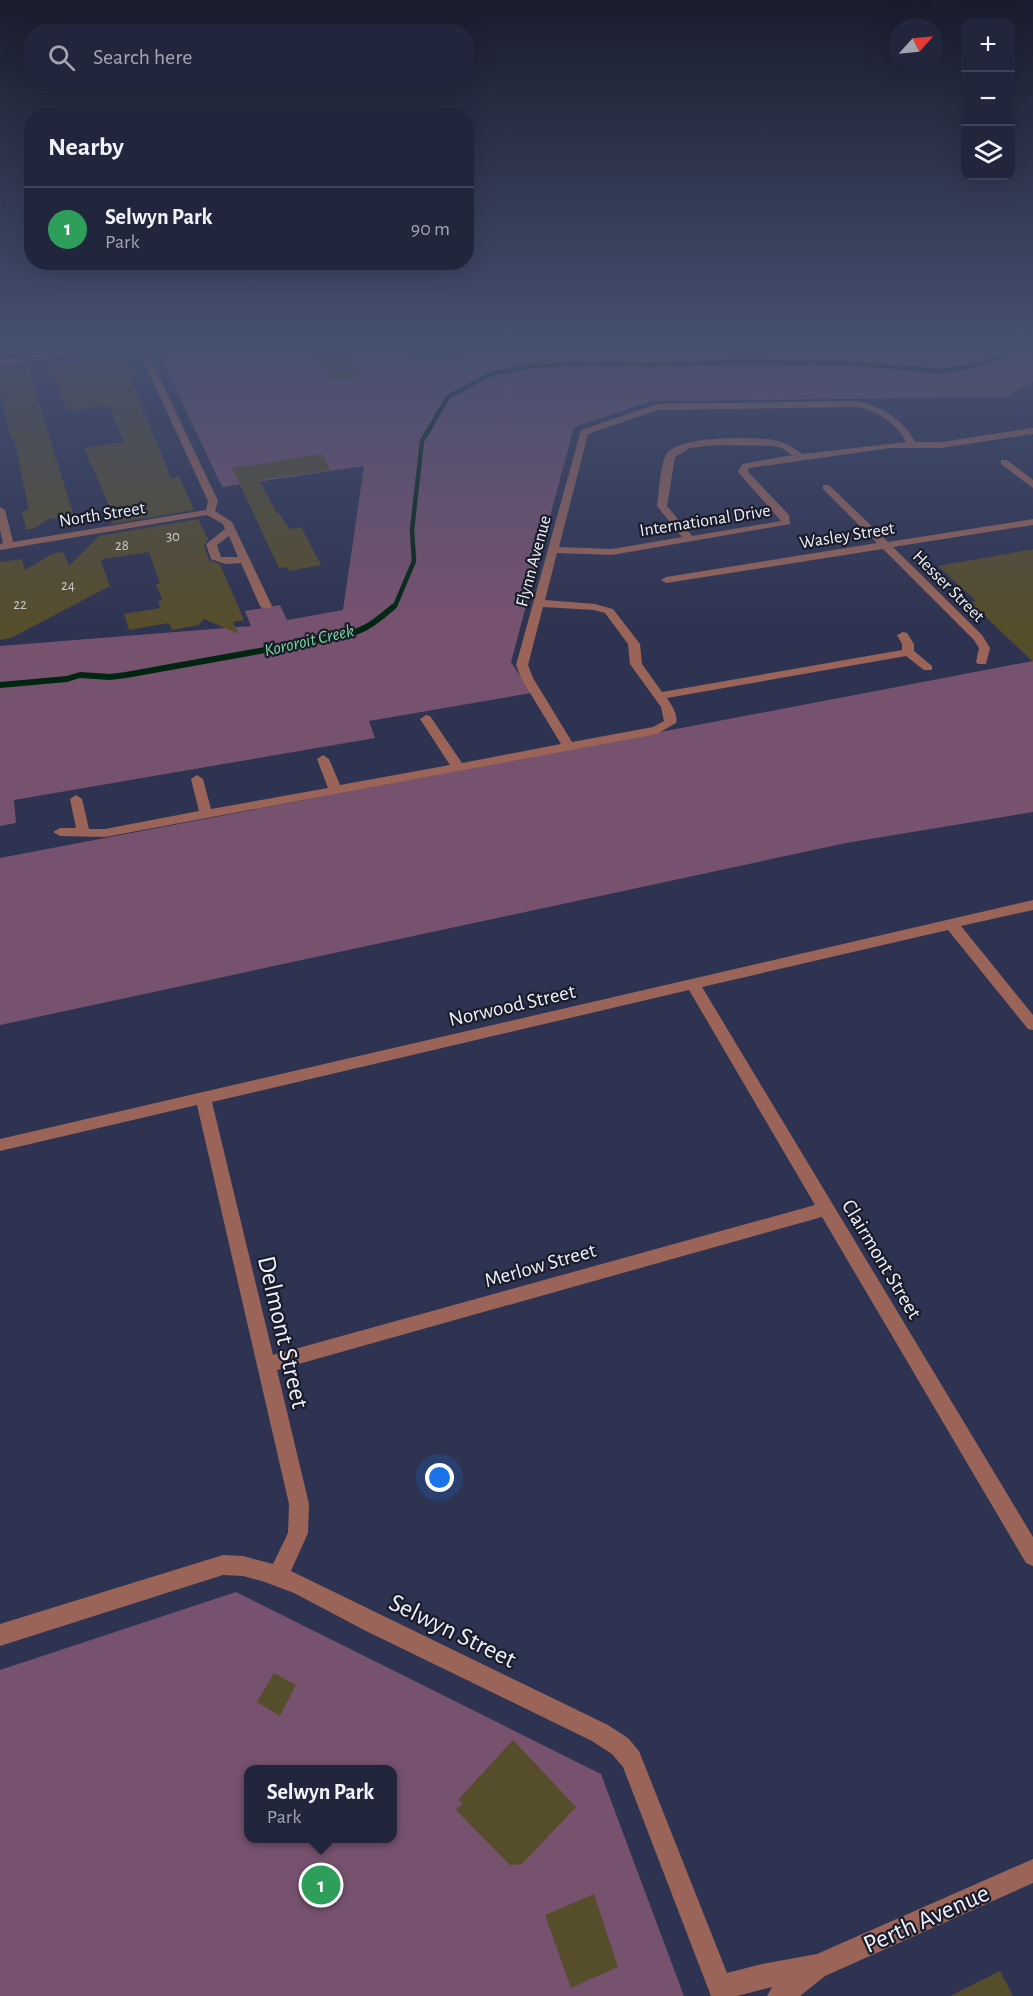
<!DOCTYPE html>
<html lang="en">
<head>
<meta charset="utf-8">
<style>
  body { margin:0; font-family:"Alegreya Sans",sans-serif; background:#2a2e44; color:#f1f3f6 }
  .controls { position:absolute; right:18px; top:18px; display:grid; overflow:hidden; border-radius:12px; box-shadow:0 6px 24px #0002 }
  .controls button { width:54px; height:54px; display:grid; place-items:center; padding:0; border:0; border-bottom:2px solid #3f4357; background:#22263d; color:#f1f3f6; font:30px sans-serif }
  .compass { position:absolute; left:889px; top:18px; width:54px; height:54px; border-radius:50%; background:#22263d; box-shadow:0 6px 24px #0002; rotate:63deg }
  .you { position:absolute; left:440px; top:1478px; width:21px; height:21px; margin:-15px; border:4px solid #fff; border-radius:50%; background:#1a73e8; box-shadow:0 0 0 9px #1a73e833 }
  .badge { display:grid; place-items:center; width:39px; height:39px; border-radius:50%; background:#d4b635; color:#fff; font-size:20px; font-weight:700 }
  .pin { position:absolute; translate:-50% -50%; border:3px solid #fff; box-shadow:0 2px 6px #0006 }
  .popup { position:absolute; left:244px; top:1765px; width:153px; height:78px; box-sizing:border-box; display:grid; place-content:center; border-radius:12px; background:#22263d; filter:drop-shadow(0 2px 4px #0005); font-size:20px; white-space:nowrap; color:#a2a5b0 }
  .popup b { font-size:22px; color:#f1f3f6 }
  .popup::after { content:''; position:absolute; left:50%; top:100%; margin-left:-12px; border:12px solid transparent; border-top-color:#22263d }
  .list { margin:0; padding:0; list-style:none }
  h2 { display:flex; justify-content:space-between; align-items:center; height:78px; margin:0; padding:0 24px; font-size:26px }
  h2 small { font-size:20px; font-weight:400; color:#a2a5b0 }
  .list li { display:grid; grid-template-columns:39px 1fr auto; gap:18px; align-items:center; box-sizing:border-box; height:84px; padding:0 24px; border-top:2px solid #3f4357 }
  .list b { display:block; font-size:22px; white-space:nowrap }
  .list p { margin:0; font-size:20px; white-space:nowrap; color:#a2a5b0 }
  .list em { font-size:20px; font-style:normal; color:#a2a5b0 }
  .icon { flex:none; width:33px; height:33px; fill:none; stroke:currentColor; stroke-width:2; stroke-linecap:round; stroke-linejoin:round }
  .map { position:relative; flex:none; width:1033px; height:1996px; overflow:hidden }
  .search { position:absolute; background:#22263d; box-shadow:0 6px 24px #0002; left:24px; top:24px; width:450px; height:66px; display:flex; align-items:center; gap:15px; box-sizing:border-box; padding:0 21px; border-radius:24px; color:#a2a5b0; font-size:22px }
  .panel { position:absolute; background:#22263d; box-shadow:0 6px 24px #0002; left:24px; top:108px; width:450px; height:162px; border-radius:24px }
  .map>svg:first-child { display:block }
</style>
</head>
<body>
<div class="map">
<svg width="1033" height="1996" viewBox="0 0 1033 1996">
  <rect width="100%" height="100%" fill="#2e3351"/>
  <!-- green -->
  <path fill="#77526f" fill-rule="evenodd" d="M159,347h231l35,10 74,-10h528l6,4v31l-27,15 -354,4 -78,26 -63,235 20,31 -162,28 6,17 -361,62 2,23 -16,3v-180l251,-20 -6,-15 35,-6 7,15 56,-10 21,-144 -142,21 -65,-138z
    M1033,661v151l-187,31 -846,182v-167z
    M236,1592l365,182 83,222h-684v-326zM249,1770h144v68h-144z"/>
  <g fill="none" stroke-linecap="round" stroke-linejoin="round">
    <!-- stream-far1 -->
    <path stroke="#002611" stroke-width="4.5" d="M392,609l3,-3 19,-45 -2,-31 10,-89 26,-44 43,-23 41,-8 59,-3 55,2 92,-3 107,1 98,8 42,-8 19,-9 -4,-7"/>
    <!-- stream -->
    <path stroke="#002611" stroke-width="6" d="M0,685l67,-6 13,-4 30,2 16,-2 206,-37c30,-6 38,-11 61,-31"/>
  </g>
  <!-- building -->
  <path fill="#564d2b" d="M0,347h22l2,7 -24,4z
    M343,352l18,25 -29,4 -17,-25z
    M124,356l11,20 -5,1 41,101 8,-2 15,34 -83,14 9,-10 -7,1 -29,-67 40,-6 -15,-36 -41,5 -20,-45z
    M27,364l43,140 3,-1 -3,2 4,11 -25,3 -16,10h-7l-4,-18 7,-1 -15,-72 -3,1 -11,-45v-26z
    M322,454l9,16 -72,10 18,33h2l10,16 12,-2 20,38 -32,6 -2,-4 -8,1 -47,-100z
    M198,519l10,20 -4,6 5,15 11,4 24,56 -11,2 6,12 -35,-15 -5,6 -27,5 -3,-7 -40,7 -5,-16 36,-6 -2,-7 4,-1 -6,-16 4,-1 -11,-31 -46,7 -2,3 9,24 -99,52 -11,2v-78l22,-3 3,11 27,-16 11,-2 6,14 30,-30z
    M1033,549v113l-63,-60 6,-1 -38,-35z
    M274,1673l22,12 -16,31 -23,-14z
    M513,1740l63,67 -54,57 -12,1 -54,-55 7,-7 -5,-3z
    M594,1894l24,73 -47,21 -26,-73z
    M1000,1971l13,25h-63z"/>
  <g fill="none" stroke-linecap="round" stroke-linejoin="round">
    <!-- minor -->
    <path fill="#9a6558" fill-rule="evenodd" d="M94,347h24l-118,19v-6z
      M140,347l10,10 68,144 -3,10 17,11 40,84 -2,2h-8l-2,-2 -19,-43 -16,1 -14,-5 -5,-15 19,-15 -2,-5 -16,-9 -207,35v-6l3,-1 -3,-13v-23l5,3 8,32 193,-32 2,-9 -66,-143 -10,-10zM229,536l9,21h-17l-4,-12z
      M857,401c23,5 48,19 58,41h26l92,-14v6l-92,14h-51l-141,20 -1,4 41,43 1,9 -178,31 -55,-2 -12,47 50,4 18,5 27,35 2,20 20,28 240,-42v-6l-5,-9 6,-3 4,1 7,11v7l18,15v4h-8l-18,-14 -239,42c5,8 11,16 9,25l-19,11 -552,103 -45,-1 -7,-4 7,-4h16l-6,-29 6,-4 6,4 7,30h16l94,-18 -8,-32 6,-4 6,4 8,30 117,-21 -11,-29 6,-4 6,4 11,26 110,-20 -30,-46 6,-4 4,1 32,47 99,-19 -40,-66 -5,-13 65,-235 76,-26zM857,407c19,3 41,17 49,35l-103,12c-10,-6 -18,-12 -29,-14 -21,-3 -97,-5 -108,15 -6,11 -7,38 -9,51l25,31 -70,12 -53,-2 29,-113 70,-24zM718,445l55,1 9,2 10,7 -50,9 -4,8 43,49 -89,15 -25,-30 8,-49 15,-9zM543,607l51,3 11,3 23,31 2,20 31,43 3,14 -11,6 -81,15 -39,-64 -5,-13z
      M1001,460h6l26,20v8l-32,-24z
      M823,485h6l59,57 145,-23v6l-140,22 89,88 8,13 -4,16h-8l-2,-2 3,-14 -5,-8 -91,-91 -217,34 -5,-3 5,-3 211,-34 -54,-54z
      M1033,900v10l-72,16 72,89v15l-5,-1 -80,-99 -246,57 331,550v29l-7,-3 -204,-346 -545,153 32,134 -1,29 -17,38 317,154 20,13 11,13 88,222 35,-9 55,-10 216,-95v24l-208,93 -25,20h-33l5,-9 -35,9h-26l-88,-229 -11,-13 -20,-13 -226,-110 -72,-38 -32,-12 -19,-5 -20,-1 -223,71v-22l223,-69 20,1 30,8 15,-31 1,-29 -92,-399 -197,46v-12zM689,990l126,215 -542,150 -61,-253z"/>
  </g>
  <!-- sky -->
  <linearGradient id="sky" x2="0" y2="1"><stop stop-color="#191c2d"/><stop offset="0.55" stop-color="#465070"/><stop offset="1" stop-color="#465070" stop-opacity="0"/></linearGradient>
  <rect width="1033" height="627" fill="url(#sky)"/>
  <g text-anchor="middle" stroke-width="4.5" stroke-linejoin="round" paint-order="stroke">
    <!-- far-number labels -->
    <g font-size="15" fill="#c8c8c8">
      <text x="173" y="541">30</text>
      <text x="122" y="550">28</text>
      <text x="68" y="590">24</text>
      <text x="20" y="609">22</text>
    </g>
    <!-- far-street labels -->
    <g font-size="18" fill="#eef1fc" stroke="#1a1c2a">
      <text transform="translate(102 514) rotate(-9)" y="6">North Street</text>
      <text transform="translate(705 520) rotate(-9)" y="6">International Drive</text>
      <text transform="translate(847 535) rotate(-9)" y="6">Wasley Street</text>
      <text transform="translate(533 561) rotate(-75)" y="6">Flynn Avenue</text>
      <text transform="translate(949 586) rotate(45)" y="6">Hesser Street</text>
    </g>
    <!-- far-water labels -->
    <g font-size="18" font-style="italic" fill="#75da9c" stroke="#1a1c2a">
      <text transform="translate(309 640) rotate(-13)" y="6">Kororoit Creek</text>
    </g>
    <!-- street labels -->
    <g font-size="21" fill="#eef1fc" stroke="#1a1c2a">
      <text transform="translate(512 1005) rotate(-13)" y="7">Norwood Street</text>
      <text transform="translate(882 1259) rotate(59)" y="7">Clairmont Street</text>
      <text transform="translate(540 1265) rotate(-16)" y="7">Merlow Street</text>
    </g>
    <!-- near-street labels -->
    <g font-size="26" fill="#eef1fc" stroke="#1a1c2a">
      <text transform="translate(284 1332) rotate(77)" y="9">Delmont Street</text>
      <text transform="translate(453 1630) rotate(26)" y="9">Selwyn Street</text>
      <text transform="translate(926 1918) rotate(-24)" y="9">Perth Avenue</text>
    </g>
  </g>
</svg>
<div class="controls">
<button>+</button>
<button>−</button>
<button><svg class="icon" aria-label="layers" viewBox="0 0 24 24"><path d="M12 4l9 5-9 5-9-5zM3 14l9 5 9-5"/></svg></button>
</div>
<svg class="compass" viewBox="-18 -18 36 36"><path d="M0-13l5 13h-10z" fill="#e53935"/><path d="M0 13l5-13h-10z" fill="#a2a5b0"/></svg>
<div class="you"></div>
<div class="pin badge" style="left:321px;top:1885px;background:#2e9e5b">1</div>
<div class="popup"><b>Selwyn Park</b>Park</div>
<div class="search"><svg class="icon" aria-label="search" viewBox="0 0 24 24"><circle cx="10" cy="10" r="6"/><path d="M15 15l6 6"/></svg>Search here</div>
<section class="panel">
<h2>Nearby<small></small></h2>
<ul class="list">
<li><span class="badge" style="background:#2e9e5b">1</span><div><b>Selwyn Park</b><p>Park</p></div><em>90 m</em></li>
</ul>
</section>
</div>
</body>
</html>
